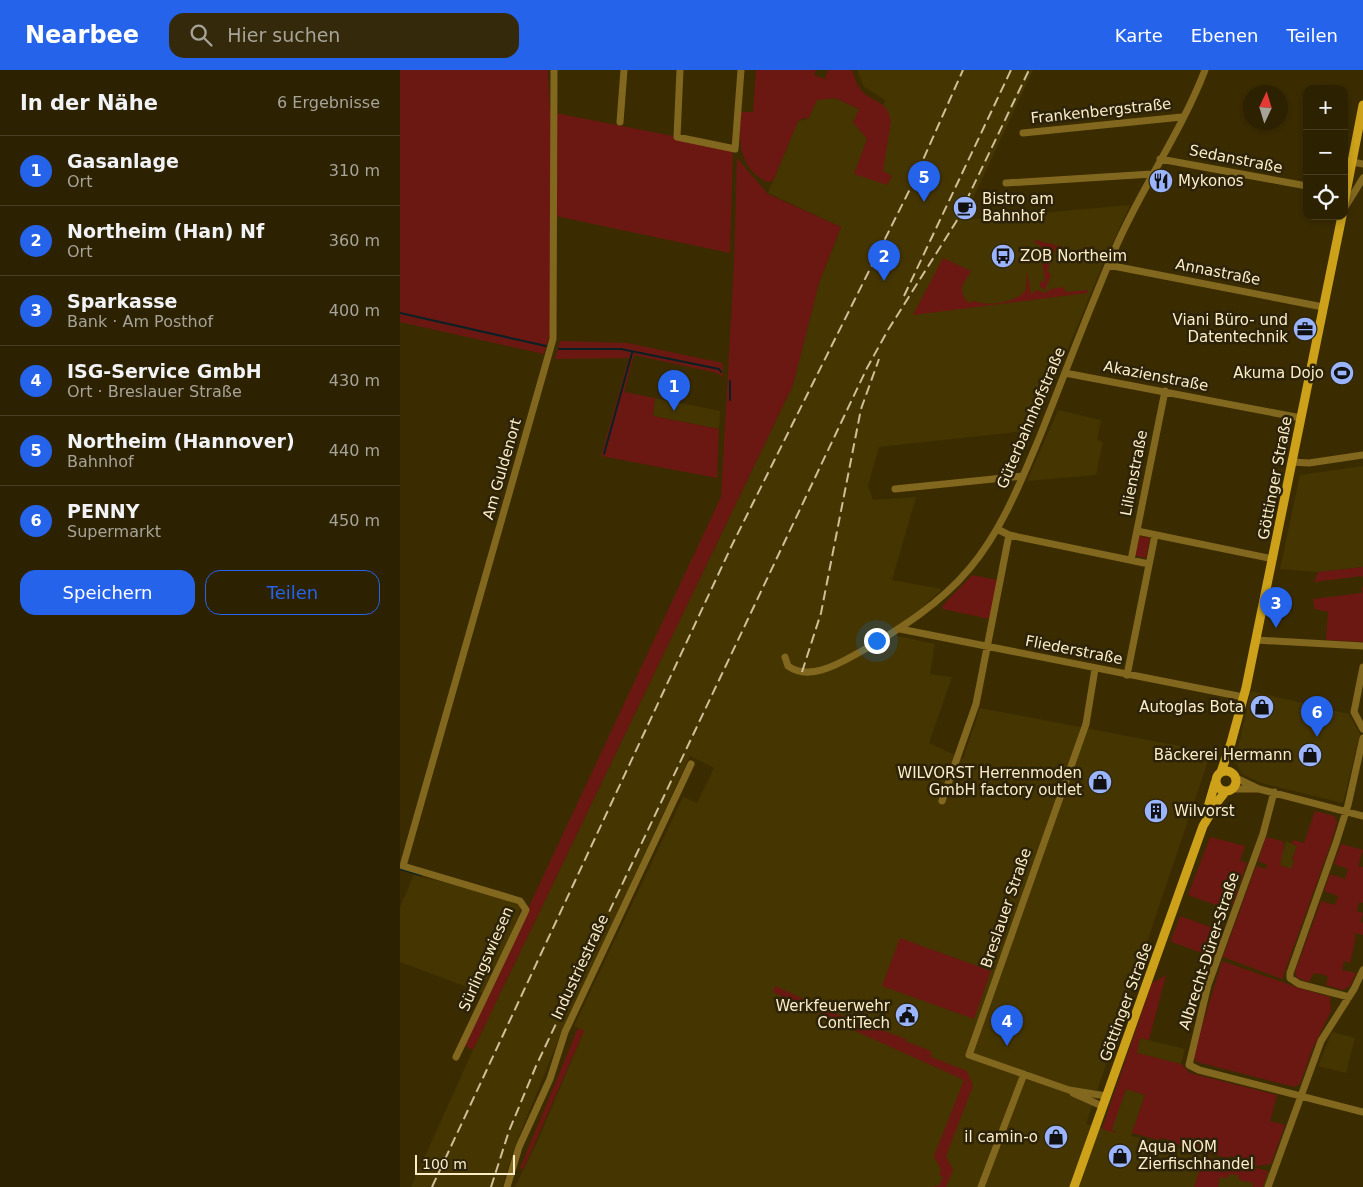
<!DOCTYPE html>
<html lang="de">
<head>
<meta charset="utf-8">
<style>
  body { margin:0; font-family:"DejaVu Sans",sans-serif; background:#34290a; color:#f1f3f6 }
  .controls { position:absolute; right:15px; top:15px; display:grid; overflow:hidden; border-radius:10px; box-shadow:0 2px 8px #0003 }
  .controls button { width:45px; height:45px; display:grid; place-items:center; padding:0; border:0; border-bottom:1px solid #483e22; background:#2c2100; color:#f1f3f6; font:25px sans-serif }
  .compass { position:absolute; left:843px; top:15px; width:45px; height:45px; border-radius:50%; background:#2c2100; box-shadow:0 2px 8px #0003; rotate:4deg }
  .scale { position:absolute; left:15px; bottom:12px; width:100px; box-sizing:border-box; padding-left:5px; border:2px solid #fcedc7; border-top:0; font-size:14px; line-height:18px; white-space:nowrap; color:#fcedc7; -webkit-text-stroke:4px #2c230a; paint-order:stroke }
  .you { position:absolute; left:476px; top:570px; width:18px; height:18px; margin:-12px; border:4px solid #fff; border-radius:50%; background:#1a73e8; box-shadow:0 0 0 8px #1a73e833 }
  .badge { display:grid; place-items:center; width:32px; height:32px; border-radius:50%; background:#2563eb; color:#fff; font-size:16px; font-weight:700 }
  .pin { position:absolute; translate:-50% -41px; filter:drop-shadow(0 1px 2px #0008) }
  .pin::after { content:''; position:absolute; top:26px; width:18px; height:15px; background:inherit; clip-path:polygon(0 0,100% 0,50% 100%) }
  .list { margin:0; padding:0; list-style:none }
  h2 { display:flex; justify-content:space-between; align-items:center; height:65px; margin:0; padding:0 20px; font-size:21px }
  h2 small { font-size:16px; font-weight:400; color:#a6a399 }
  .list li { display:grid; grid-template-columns:32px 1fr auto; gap:15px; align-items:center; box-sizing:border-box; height:70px; padding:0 20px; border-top:1px solid #483e22 }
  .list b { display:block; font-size:19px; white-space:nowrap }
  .list p { margin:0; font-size:16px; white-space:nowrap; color:#a6a399 }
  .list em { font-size:16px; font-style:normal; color:#a6a399 }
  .actions { display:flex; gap:10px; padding:15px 20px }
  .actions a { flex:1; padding:11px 0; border:1px solid #2563eb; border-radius:15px; text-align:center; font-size:18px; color:#2563eb }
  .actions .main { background:#2563eb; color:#fff }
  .icon { flex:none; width:28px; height:28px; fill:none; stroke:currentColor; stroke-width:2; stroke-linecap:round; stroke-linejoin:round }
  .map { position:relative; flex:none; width:963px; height:1117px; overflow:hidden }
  header { display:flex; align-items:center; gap:30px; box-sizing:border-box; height:70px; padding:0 25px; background:#2563eb; color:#fff }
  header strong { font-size:24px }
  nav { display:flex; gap:28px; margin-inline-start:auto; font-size:18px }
  .search { width:350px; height:45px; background:#34290a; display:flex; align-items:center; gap:12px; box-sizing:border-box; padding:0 18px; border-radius:15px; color:#a6a399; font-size:19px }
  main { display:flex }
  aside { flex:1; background:#2c2100 }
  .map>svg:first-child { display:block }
</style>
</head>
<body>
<header>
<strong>Nearbee</strong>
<div class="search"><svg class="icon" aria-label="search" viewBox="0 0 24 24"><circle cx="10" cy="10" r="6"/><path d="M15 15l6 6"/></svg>Hier suchen</div>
<nav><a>Karte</a><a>Ebenen</a><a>Teilen</a></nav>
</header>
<main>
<aside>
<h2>In der Nähe<small>6 Ergebnisse</small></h2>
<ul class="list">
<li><span class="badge">1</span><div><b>Gasanlage</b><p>Ort</p></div><em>310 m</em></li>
<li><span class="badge">2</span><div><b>Northeim (Han) Nf</b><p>Ort</p></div><em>360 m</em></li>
<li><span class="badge">3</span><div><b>Sparkasse</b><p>Bank · Am Posthof</p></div><em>400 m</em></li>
<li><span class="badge">4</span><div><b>ISG-Service GmbH</b><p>Ort · Breslauer Straße</p></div><em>430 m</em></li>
<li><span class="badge">5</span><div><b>Northeim (Hannover)</b><p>Bahnhof</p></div><em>440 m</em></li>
<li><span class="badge">6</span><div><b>PENNY</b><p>Supermarkt</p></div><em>450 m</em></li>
</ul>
<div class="actions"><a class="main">Speichern</a><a>Teilen</a></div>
</aside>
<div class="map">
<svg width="963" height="1117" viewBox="0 0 963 1117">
  <rect width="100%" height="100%" fill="#3b2c00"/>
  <!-- built -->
  <path fill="#453501" d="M457,0h176l-70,150 167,-15 -26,57 -70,168 -155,17 -11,39 5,14 43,-3 -24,83 50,9 -49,46 42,9 -5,30 22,3 -23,66 34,16 17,-51 231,44 -125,372 30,8 -5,-3 15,-40 14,4 5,2 -14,41 137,35 2,4 -4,12h-751l23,-47 46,-109 -10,-5 109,-229 14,6 17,-35 -24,-12 -128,275 -47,115 -13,41h-91l62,-137 320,-665 26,-102 22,-56 -73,-34 30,-72 10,-2 8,-19 19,-2 24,11 25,-5 1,-4 -21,-13z
    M255,328l65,13 -1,18 -66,-13z
    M658,340l43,10 -4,20 6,2 -7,33 -69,6z
    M963,396v101l-45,5 -38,-3 20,-94z
    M851,621l98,23 11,20 -17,69 -82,-20 -19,-9 -7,-14z
    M886,771l11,5 -5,13 3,2 -4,9 -12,-5z
    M14,805l50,12 53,16 3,4 -2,12 -35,74 -83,-31v-55z
    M932,962l23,6 -9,35 -28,-7z
    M740,968l45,11 -4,15 -45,-11z"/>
  <!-- green -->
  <path fill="#6b1812" d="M0,0h148l2,42 123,24 1,3 59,12 -3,102 -179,-38v116l-7,23 -144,-32z
    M356,0h60l-2,5 11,4 3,-9h24c3,8 4,15 10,21 13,13 25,9 29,30l-8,50 9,5 -5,9 -33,-11 13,-35 -14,-17 6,-13 -24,-11 -18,2 -9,19 -4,-1 -6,3 -25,60 -6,1c-29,-15 -28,-42 -27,-70h13z
    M337,88l31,36 73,33 -22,56 -26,102 -320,665 -9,-5 257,-548 13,-233z
    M635,170l28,7 -2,4 -5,-4 -9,24 4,4 -6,15 -5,-3v-6l5,1 -5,-37 -5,-2z
    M543,188l28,13c-5,12 -16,14 -3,32l6,-2c14,6 42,2 52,-11l1,-19 4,23 6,-4 8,3 6,-4 12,-2 3,5 22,-2 -1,3 -174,22z
    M160,271l67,2 96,20 -3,51 2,-37 -5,-4 -83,-18 -10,37 31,6 -2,18 66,13 -2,49 -116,-22 28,-98 -74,1z
    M739,466l11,2 -4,20 -11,-2z
    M963,497v11l-1,-2 -48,6 4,-10z
    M572,505l25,5 -7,39 -47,-10 -1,-3z
    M962,517h1v55l-37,-2 2,-28 -13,-3 -2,-10 49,-6z
    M915,741l19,5 3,6 -6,21 -49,136 -59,-22 33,-91 10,3 1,-4 -9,-4 8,-24 16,4 2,4 -4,20 11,4 4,-8 -3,-1 5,-14 -5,-2 1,-4 11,3z
    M810,767l35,9 -5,15 7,2 -7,19 -12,-4 -2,8 12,4 -7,18 -6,-2 -1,2 -36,-13z
    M941,774l22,6 -5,16 5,1v36l-4,-1 -2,9 6,2 -2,9 2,1v12l-8,-2c1,10 -3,19 -5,30l-6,-2 -2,9 14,3 -6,13 -7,4 -17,-5 2,-9 -14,-3 -5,9 -12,-4 -2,-6 26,-71 14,4 3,-9 -14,-5 6,-17 15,5 3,-10 -14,-5z
    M780,846l36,13 -6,22 5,2 -2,4 -41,-15 -1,-2z
    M500,868l91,33 -17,48 -92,-33z
    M822,891l80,28 28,8 1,14 -19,39 -12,34 -6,3 -97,-25 -4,-6z
    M766,905l-17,65 -9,-2 -3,15 44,11 9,9 87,22 -7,26 15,4 -14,39 -15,2 -25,-10 -4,2 -18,-5 -2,-3 -11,-3 -4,2 -16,-5 -2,-3 -13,-3 -3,2 -26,-7 13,-38 -19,-6 -14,40 4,4 -14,-4 50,-146z
    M375,916l59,27 72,26 -1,2 26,10v6l36,14 6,15 -27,70 7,14 -7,17h-12l1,-2 4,1 4,-9 -4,-2 2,-5 -7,-14 30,-76 -142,-64 -4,-6 -11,-4 -1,2 -33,-16z
    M178,958l6,3 -61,139 -3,-2z
    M804,1086l64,15 -5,16h-10v-4l-14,-3 -1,-5 -9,-1 -1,4 -8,-1 -2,10h-24z"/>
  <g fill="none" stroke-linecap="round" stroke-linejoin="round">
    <!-- stream -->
    <path stroke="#092124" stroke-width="2" d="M0,243l146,33
      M159,279h62l98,20 2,3
      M330,311v19
      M204,384l28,-101
      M0,799l21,6"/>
    <!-- minor -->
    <path stroke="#82681e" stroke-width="7" d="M280,0l-3,67 58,12 6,-79
      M220,52l4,-52
      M623,63l159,-16
      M760,89l147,27
      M953,92l10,2
      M606,113l146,-9
      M944,139l19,-31
      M708,195l215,42
      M665,303l236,45
      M892,392l17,1 54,-8
      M495,419l128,-13
      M737,461l136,28
      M609,465l140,29
      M731,490l34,-169
      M500,559l343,68
      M856,570l107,6
      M385,587l3,9c22,16 52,-3 72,-14 40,-23 80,-48 110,-84 32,-38 51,-87 70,-132 26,-65 50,-130 78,-194 26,-58 64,-112 87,-172
      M963,597l-9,45 9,17
      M695,599l-9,55 -117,331 100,35 37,6
      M727,605l28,-140
      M836,708l23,11 104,27
      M832,719h24
      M874,722l-11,42 -55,151 -19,80 10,5 164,42
      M542,731l34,-97 33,-169 -12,-6
      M949,927l-50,-13 -9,-6v-5l46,-130 12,-38 15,-67
      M56,987l70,-147 -6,-9 -117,-35 150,-527 1,-269
      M673,1023l29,13
      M107,1117l12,-40 31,-68 15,-47 126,-268
      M581,1117l43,-113
      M868,1117l53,-146 33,-52 9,-19"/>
    <!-- major -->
    <path stroke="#cda21a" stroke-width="9" d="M944,133l19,-98
      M816 711a10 10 0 1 1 20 0a10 10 0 1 1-20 0Z
      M821,702l10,-29 15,-55 96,-472
      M806,744l9,-31
      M674,1117l129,-361 15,-25 8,-10"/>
    <!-- rail -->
    <path stroke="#cebf98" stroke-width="2" stroke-dasharray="10 5" stroke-linecap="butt" d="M504,226l107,-226
      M402,602l19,-59 40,-204 18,-50
      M32,1117l300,-642 178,-356 53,-119
      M91,1117l18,-56 27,-65 331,-698 21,-38 68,-108 73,-152"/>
  </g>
  <!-- icons -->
  <defs>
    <g id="restaurant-disc" transform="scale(1.25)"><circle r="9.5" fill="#9ab5fd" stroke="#2c230a"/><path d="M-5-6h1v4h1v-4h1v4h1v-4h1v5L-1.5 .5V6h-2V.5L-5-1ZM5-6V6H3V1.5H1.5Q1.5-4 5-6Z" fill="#111"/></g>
    <g id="cafe-disc" transform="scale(1.25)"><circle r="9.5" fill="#9ab5fd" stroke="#2c230a"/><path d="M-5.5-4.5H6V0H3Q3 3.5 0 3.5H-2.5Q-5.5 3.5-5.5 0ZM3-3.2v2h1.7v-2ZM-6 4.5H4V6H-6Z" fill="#111"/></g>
    <g id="bus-disc" transform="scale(1.25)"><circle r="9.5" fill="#9ab5fd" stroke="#2c230a"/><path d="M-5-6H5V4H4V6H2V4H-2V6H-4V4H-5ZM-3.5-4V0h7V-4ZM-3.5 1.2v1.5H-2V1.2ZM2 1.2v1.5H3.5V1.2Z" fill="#111"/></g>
    <g id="office-disc" transform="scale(1.25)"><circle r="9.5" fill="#9ab5fd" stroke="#2c230a"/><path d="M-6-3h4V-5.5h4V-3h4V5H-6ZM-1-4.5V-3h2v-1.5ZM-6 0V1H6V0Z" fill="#111"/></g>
    <g id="stadium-disc" transform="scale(1.25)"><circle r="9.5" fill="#9ab5fd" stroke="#2c230a"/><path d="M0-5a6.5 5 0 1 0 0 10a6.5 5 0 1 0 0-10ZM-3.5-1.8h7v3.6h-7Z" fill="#111"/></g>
    <g id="shop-disc" transform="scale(1.25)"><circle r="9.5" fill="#9ab5fd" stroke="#2c230a"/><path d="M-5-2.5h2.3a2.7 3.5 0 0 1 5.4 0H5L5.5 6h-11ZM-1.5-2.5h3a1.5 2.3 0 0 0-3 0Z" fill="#111"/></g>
    <g id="building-disc" transform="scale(1.25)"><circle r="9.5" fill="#9ab5fd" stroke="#2c230a"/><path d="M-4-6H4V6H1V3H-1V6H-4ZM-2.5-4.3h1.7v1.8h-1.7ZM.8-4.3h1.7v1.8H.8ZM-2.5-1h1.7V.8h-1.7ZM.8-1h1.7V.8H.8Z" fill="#111"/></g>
    <g id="civic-disc" transform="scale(1.25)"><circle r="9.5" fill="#9ab5fd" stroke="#2c230a"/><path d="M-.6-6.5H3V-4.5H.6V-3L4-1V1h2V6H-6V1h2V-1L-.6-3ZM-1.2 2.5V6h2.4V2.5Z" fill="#111"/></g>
  </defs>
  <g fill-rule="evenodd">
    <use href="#restaurant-disc" x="761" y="111"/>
    <use href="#cafe-disc" x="565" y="138"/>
    <use href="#bus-disc" x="603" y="186"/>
    <use href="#office-disc" x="905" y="259"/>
    <use href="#stadium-disc" x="942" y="303"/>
    <use href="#shop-disc" x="862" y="637"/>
    <use href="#shop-disc" x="910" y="685"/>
    <use href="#shop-disc" x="700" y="712"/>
    <use href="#building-disc" x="756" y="741"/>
    <use href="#civic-disc" x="507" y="945"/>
    <use href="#shop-disc" x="656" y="1067"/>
    <use href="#shop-disc" x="720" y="1086"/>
  </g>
  <g text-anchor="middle" stroke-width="5" stroke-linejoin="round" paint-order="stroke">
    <!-- street labels -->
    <g font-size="15" fill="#fcedc7" stroke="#2c230a">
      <text transform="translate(701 41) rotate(-6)" y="5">Frankenbergstraße</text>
      <text transform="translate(836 89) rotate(11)" y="5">Sedanstraße</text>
      <text transform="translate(818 202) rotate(11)" y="5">Annastraße</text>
      <text transform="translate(756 306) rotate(11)" y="5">Akazienstraße</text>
      <text transform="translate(631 348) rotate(-67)" y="5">Güterbahnhofstraße</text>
      <text transform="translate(102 399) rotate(-74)" y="5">Am Guldenort</text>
      <text transform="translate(734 403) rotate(-79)" y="5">Lilienstraße</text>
      <text transform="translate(875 408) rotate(-79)" y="5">Göttinger Straße</text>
      <text transform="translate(674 580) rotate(11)" y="5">Fliederstraße</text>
      <text transform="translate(606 838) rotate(-71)" y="5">Breslauer Straße</text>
      <text transform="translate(809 881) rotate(-72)" y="5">Albrecht-Dürer-Straße</text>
      <text transform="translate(86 889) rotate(-66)" y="5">Sürlingswiesen</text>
      <text transform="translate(180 897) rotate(-65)" y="5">Industriestraße</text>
      <text transform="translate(726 932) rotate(-70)" y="5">Göttinger Straße</text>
    </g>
    <!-- poi labels -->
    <g font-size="15" fill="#fcedc7" stroke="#2c230a" text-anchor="end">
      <text x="778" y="116" text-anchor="start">Mykonos</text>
      <text x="582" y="134" text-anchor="start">Bistro am<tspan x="582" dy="17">Bahnhof</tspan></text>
      <text x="620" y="191" text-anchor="start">ZOB Northeim</text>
      <text x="888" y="255">Viani Büro- und<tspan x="888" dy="17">Datentechnik</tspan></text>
      <text x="924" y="308">Akuma Dojo</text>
      <text x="844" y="642">Autoglas Bota</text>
      <text x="892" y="690">Bäckerei Hermann</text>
      <text x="682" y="708">WILVORST Herrenmoden<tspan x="682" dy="17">GmbH factory outlet</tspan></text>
      <text x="774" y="746" text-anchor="start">Wilvorst</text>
      <text x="490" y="941">Werkfeuerwehr<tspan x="490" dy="17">ContiTech</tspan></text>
      <text x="638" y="1072">il camin-o</text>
      <text x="738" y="1082" text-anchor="start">Aqua NOM<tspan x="738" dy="17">Zierfischhandel</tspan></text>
    </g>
  </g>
</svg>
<div class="controls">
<button>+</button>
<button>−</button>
<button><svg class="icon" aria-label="locate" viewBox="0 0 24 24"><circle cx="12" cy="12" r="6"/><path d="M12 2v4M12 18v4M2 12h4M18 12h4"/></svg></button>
</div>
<svg class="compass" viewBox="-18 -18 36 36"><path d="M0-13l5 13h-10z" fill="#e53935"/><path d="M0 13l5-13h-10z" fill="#a6a399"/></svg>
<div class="scale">100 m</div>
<div class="you"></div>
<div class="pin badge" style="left:274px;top:341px">1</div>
<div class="pin badge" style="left:484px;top:211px">2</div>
<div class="pin badge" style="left:876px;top:558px">3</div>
<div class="pin badge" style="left:607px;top:976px">4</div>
<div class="pin badge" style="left:524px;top:132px">5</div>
<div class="pin badge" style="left:917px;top:667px">6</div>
</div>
</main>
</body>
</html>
